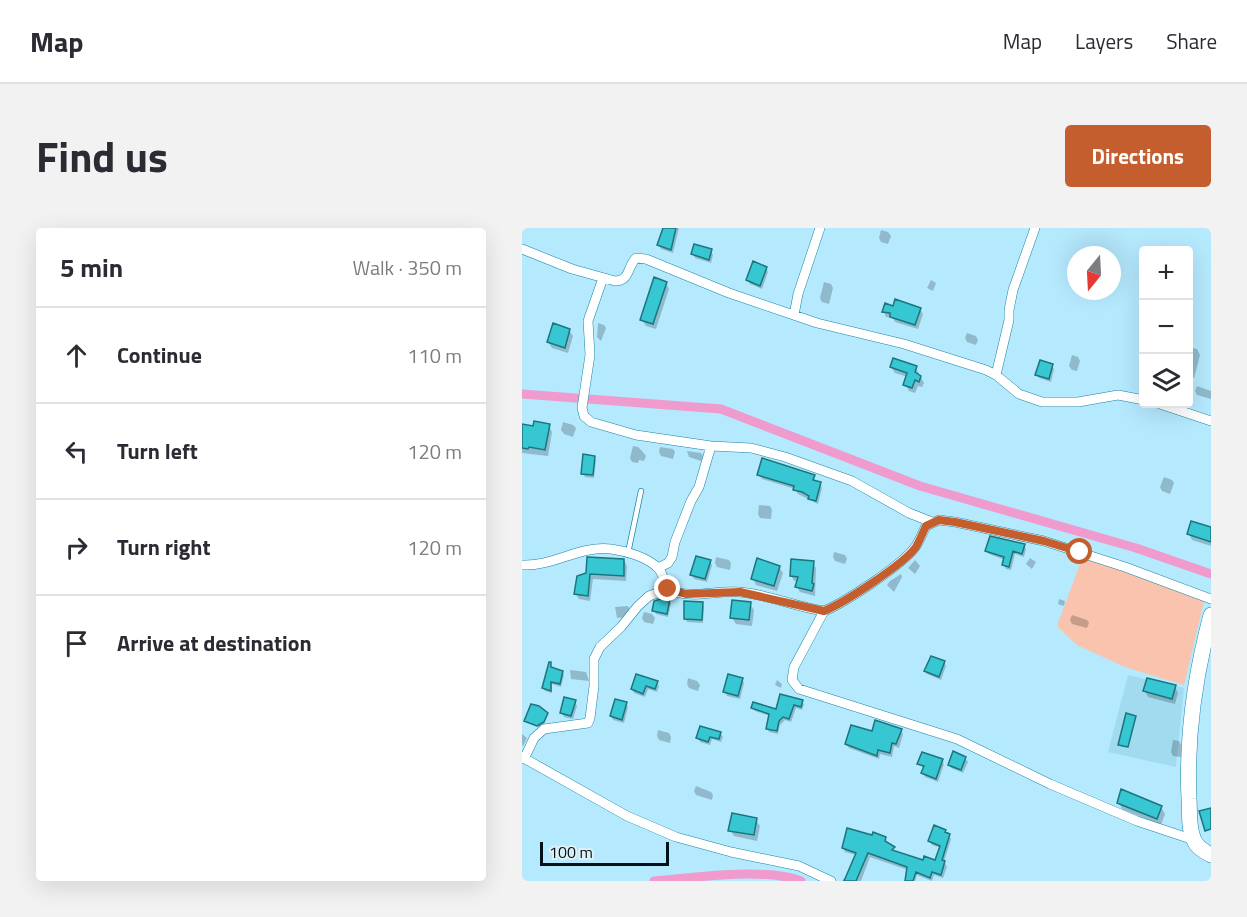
<!DOCTYPE html>
<html lang="en">
<head>
<meta charset="utf-8">
<style>
  body { margin:0; font-family:"Titillium Web",sans-serif; background:#f2f2f3; color:#2b2b33 }
  .controls { position:absolute; right:18px; top:18px; display:grid; overflow:hidden; border-radius:6px; box-shadow:0 6px 24px #0002 }
  .controls button { width:54px; height:54px; display:grid; place-items:center; padding:0; border:0; border-bottom:2px solid #e1e1e2; background:#fff; color:#2b2b33; font:30px sans-serif }
  .compass { position:absolute; left:545px; top:18px; width:54px; height:54px; border-radius:50%; background:#fff; box-shadow:0 6px 24px #0002; rotate:198deg }
  .scale { position:absolute; left:18px; bottom:15px; width:129px; box-sizing:border-box; padding-left:6px; border:3px solid #001118; border-top:0; font-size:16px; line-height:21px; white-space:nowrap; color:#001118; -webkit-text-stroke:4px #dff0f7; paint-order:stroke }
  .stop { position:absolute; width:18px; height:18px; margin:-14px; border:4px solid #c45e2f; border-radius:50%; background:#fff }
  .stop.end { background:#c45e2f; border-color:#fff; box-shadow:0 2px 6px #0008 }
  .list { margin:0; padding:0; list-style:none }
  h2 { display:flex; justify-content:space-between; align-items:center; height:78px; margin:0; padding:0 24px; font-size:26px }
  h2 small { font-size:20px; font-weight:400; color:#7c7c81 }
  .list li { display:grid; grid-template-columns:39px 1fr auto; gap:18px; align-items:center; box-sizing:border-box; height:96px; padding:0 24px; border-top:2px solid #e1e1e2 }
  .list b { display:block; font-size:22px; white-space:nowrap }
  .list em { font-size:20px; font-style:normal; color:#7c7c81 }
  .icon { flex:none; width:33px; height:33px; fill:none; stroke:currentColor; stroke-width:2; stroke-linecap:round; stroke-linejoin:round }
  .map { position:relative; flex:none; width:689px; height:653px; overflow:hidden; border-radius:6px }
  header { display:flex; align-items:center; gap:36px; box-sizing:border-box; height:84px; padding:0 30px; background:#fff; border-bottom:2px solid #e1e1e2 }
  header strong { font-size:28px }
  nav { display:flex; gap:33px; margin-inline-start:auto; font-size:21px }
  .intro { display:flex; align-items:center; justify-content:space-between; box-sizing:border-box; height:144px; padding:0 36px }
  h1 { margin:0; font-size:42px }
  .button { padding:15px 27px; border-radius:6px; background:#c45e2f; color:#fff; font-size:21px; font-weight:700 }
  main { display:flex; gap:36px; padding:0 36px }
  aside { flex:1; background:#fff; border-radius:6px; box-shadow:0 6px 24px #0002 }
  .map>svg:first-child { display:block }
</style>
</head>
<body>
<header>
<strong>Map</strong>
<nav><a>Map</a><a>Layers</a><a>Share</a></nav>
</header>
<div class="intro"><h1>Find us</h1><a class="button">Directions</a></div>
<main>
<aside>
<h2>5 min<small>Walk · 350 m</small></h2>
<ul class="list">
<li><svg class="icon" aria-label="ahead" viewBox="0 0 24 24"><path d="M12 20V5M6 11l6-6 6 6"/></svg><div><b>Continue</b></div><em>110 m</em></li>
<li><svg class="icon" aria-label="left" viewBox="0 0 24 24"><path d="M17 20v-9H6M10 6l-5 5 5 5"/></svg><div><b>Turn left</b></div><em>120 m</em></li>
<li><svg class="icon" aria-label="right" viewBox="0 0 24 24"><path d="M7 20v-9h11M14 6l5 5-5 5"/></svg><div><b>Turn right</b></div><em>120 m</em></li>
<li><svg class="icon" aria-label="arrive" viewBox="0 0 24 24"><path d="M6 21V4h12l-3 4 3 4H6"/></svg><div><b>Arrive at destination</b></div></li>
</ul>
</aside>
<div class="map">
<svg width="689" height="653" viewBox="0 0 689 653">
  <rect width="100%" height="100%" fill="#b5e9fe"/>
  <!-- built -->
  <path fill="#a2dbf0" d="M606,447l56,13 -8,79 -68,-15z"/>
  <!-- pitch -->
  <path fill="#f9c3ad" d="M561,328l121,45 -20,84 -59,-18 -48,-22 -20,-19z"/>
  <!-- shadow -->
  <path fill="#0003" d="M142,0h15l-6,25 -12,-4 -2,-4z
    M359,2l7,2 3,4 -3,8 -7,-2 -2,-4z
    M189,23l2,4 -2,8 -16,-5 -2,-4z
    M244,40l2,4 -6,17 -12,-5 -2,-4z
    M409,52l5,3 -3,8 -6,-3z
    M302,54l7,2 2,4 -4,16 -7,-2 -2,-4z
    M144,55l3,6 -13,40 -10,-3 -4,-6z
    M566,63h12l-2,7 -8,-2z
    M364,77l34,4 3,5 -5,15 -23,-7 -2,-4 -7,-1 -2,-5z
    M76,95l6,2 2,3 -5,13 -4,-4z
    M47,102l4,6 -5,17 -16,-5 -4,-6z
    M445,105l9,3 2,4 -2,5 -9,-3 -2,-4z
    M666,119l9,2 3,6 -6,23 -6,-2z
    M550,127l6,2 2,4 -3,10 -5,-1 -3,-4z
    M530,138l2,3 -3,13 -12,-4 -2,-3z
    M369,139l25,1 8,15 -2,4 -4,-1 -3,7 -6,-2 -4,-7 3,-7 -13,-4z
    M675,158l14,5v8l-14,-4 -2,-4z
    M41,194l10,3 3,3 -3,9 -9,-3 -3,-4z
    M0,198l12,2 15,-2 3,6 -4,24 -26,-3z
    M111,218l5,1 5,5 3,4 -2,5 -5,-1 -1,3 -6,-1 -2,-4z
    M138,219l13,2 2,3 -2,7 -12,-3 -2,-4z
    M165,223l14,2 2,3 -2,5 -12,-4z
    M72,229l2,4 -2,17 -9,-1 -3,-4z
    M237,247l55,1 1,6 5,1 2,5 -4,16 -20,-10 -3,-5 -33,-10z
    M642,249l8,3 2,3 -4,11 -8,-3 -2,-4z
    M237,277l11,1 2,4 -1,9 -11,-1 -2,-4z
    M670,295l19,5v18l-19,-6 -3,-6z
    M502,317l2,4 -2,8 -9,-3 -4,16 -5,-1 -2,-4 1,-5 -16,-6 -3,-3z
    M312,324l11,3 2,4 -2,5 -10,-3 -2,-4z
    M194,329l13,3 2,3 -1,7 -13,-3 -2,-4z
    M508,330l6,4 -4,7 -6,-5z
    M102,332l3,6 -1,15 -33,-2 -3,22 -11,-2 -3,-5 11,-19z
    M393,332l5,6 -5,8 -7,-6z
    M188,333l2,4 -5,17 -13,-3 -2,-4z
    M291,335l3,5 -1,28 -15,-4 -3,-5 1,-6h-4l-3,-6z
    M257,339l4,6 -6,18 -21,-6 -3,-7z
    M379,346l1,3 -8,15 -7,-7 3,-4z
    M537,371l6,2 -1,5 -6,-2z
    M147,372l2,4 -3,13 -12,-3 -2,-4z
    M180,375l2,4 -1,16 -16,-1 -2,-4z
    M228,376l4,6 -2,16 -16,-2 -4,-6z
    M106,378l2,4 -5,7 -8,1 -2,-11z
    M122,384l8,2 3,4 -2,6 -9,-2 -2,-4z
    M550,387l15,5 2,3 -2,5 -15,-4 -2,-4z
    M422,434l2,4 -5,14 -14,-6 -2,-3z
    M28,436l2,5 10,3 2,3 -3,12 -9,-3v9l-7,-2 -2,-3z
    M48,442l16,2 3,9 -18,-2z
    M166,450l9,3 3,4 -2,6 -9,-3 -2,-4z
    M220,451l2,4 -4,16 -13,-3 -2,-4z
    M255,452l5,4 -1,4 -6,-3z
    M135,454l2,4 -2,6 -9,-3 -3,8 -11,-4 -2,-4z
    M653,459l3,6 -3,11 -27,-7 -3,-6z
    M280,473l2,4 -2,5 -6,-2 -5,14 -6,-2 -5,5 -2,9 -9,-2 -2,-4 3,-12 -15,-5 -2,-3 24,3z
    M53,474l2,4 -4,13 -9,-2 -2,-4z
    M104,476l2,3 -4,16 -11,-3 -2,-4z
    M25,486l-3,10 -6,3 -12,-6z
    M613,489l-7,31 -8,-2v-1z
    M136,502l11,3 2,4 -1,6 -11,-3 -2,-4z
    M379,502l2,4 -4,14 -5,-2 -2,11 -12,-3 -1,5 -30,-11 -3,-4 27,-11z
    M198,505l3,4 -2,5 -9,-3 -2,6 -10,-3 -2,-4z
    M0,506l5,4 -4,8 -1,-1z
    M651,512l6,1 2,4v12l-8,-1 -2,-4z
    M443,530l3,4 -5,11 -12,-5 -2,-3z
    M420,533l2,3 -6,18 -13,-5 -2,-4 1,-4 -5,-5z
    M174,558l15,6 2,3 -1,5 -16,-5 -2,-4z
    M597,574l42,5 4,7 -4,11 -39,-16z
    M234,592l4,6 -3,15 -23,-5 -4,-6z
    M423,603l6,8 -7,23 3,5 -4,11 -9,-3 -2,6 -15,-6 -2,6h-8l1,-11 -38,-13 -9,24h-19l2,-3 2,1 10,-24 -11,-3 -2,-4 42,-9 11,13 28,10h12l5,-14 -9,-3 -2,-4z"/>
  <g fill="none" stroke-linecap="round" stroke-linejoin="round">
    <!-- canal -->
    <path stroke="#ef9bce" stroke-width="9" d="M0,166l199,15 199,77 216,62 75,26
      M132,653c39,-3 111,-14 147,0"/>
  </g>
  <!-- building -->
  <path fill="#37c7d3" stroke="#1b757d" stroke-width="1.5" d="M141,0h13l-5,22 -14,-5z
    M172,16l18,5 -3,11 -18,-6z
    M231,33l14,6 -7,19 -14,-6z
    M132,49l13,5 -14,42 -13,-4z
    M373,71l26,9 -6,17 -25,-8v-4l-8,-1 3,-9 8,3z
    M31,95l17,6 -5,19 -18,-6z
    M371,130l24,8 -2,6 6,4 -2,6 -4,-2 -3,8 -9,-3 4,-12 -17,-6z
    M518,132l13,4 -4,15 -14,-4z
    M12,193l16,3 -5,26 -16,-3 -1,2 -6,-1v-24l11,2z
    M61,226l12,2 -2,19 -12,-1z
    M240,230l53,17 -2,5 8,2 -5,19 -8,-2 1,-3 -7,-4 -9,-2 1,-4 -37,-11z
    M669,293l20,6v15l-24,-8z
    M468,308l35,8 -3,10 -9,-3 -4,16 -7,-2 2,-8 -19,-6z
    M174,328l15,4 -6,19 -15,-4z
    M65,329l37,2v17l-34,-2 -2,22 -14,-2 3,-18 9,-3z
    M235,330l23,8 -6,20 -23,-7z
    M269,331l23,2 -2,22 2,1 -2,7 -17,-4 3,-10 -8,-1z
    M142,370l6,1 -3,15 -15,-3 2,-10z
    M210,372l19,2 -2,18 -19,-2z
    M162,373l19,1 -1,18 -18,-1z
    M409,428l14,5 -6,16 -15,-6z
    M27,434h2v5l12,4 -3,13 -9,-2v9l-9,-3z
    M114,446l22,7 -3,8 -9,-3 -3,8 -12,-5z
    M206,446l15,4 -5,18 -15,-4z
    M625,450l29,7 -4,14 -29,-8z
    M258,466l23,6 -2,7 -7,-2 -5,14 -6,-2 -4,4 -2,10 -11,-2 3,-15 -18,-6 2,-6 23,7z
    M42,469l12,3 -5,16 -11,-3z
    M93,471l12,3 -5,18 -12,-4z
    M9,476l8,2 9,7 -4,9 -7,4 -13,-5z
    M604,485l10,3 -8,31 -10,-2z
    M353,492l27,9 -6,15 -4,-1 -2,10 -12,-3 -1,6 -32,-12 6,-19 21,6z
    M178,498l21,6 -2,7 -9,-2 -2,5 -12,-4z
    M431,523l13,6 -5,13 -13,-5z
    M400,524l21,7 -7,20 -15,-6 3,-7 -7,-2z
    M599,561l41,17 -5,13 -40,-16z
    M689,580v21l-6,2 -6,-20z
    M210,585l25,5 -3,17 -26,-4z
    M412,597l12,5 -1,2 5,2 -8,26 3,1 -4,14 -9,-3 -2,6 -14,-6 -3,9h-8l2,-14 -39,-14 -12,28h-12l12,-28 -14,-5 5,-20 25,7 1,-3 13,5 -1,4 10,6 -3,3 31,10 1,-4 11,4 5,-14 -12,-5z"/>
  <g fill="none" stroke-linecap="round" stroke-linejoin="round">
    <!-- service casing -->
    <g stroke="#1a85a4" stroke-width="6">
      <path id="service" d="M106,325l13,-62"/>
    </g>
    <!-- minor casing -->
    <g stroke="#1a85a4" stroke-width="10">
      <path id="minor" d="M0,21l50,20 43,12c15,0 12,-14 21,-23l10,1 83,34 88,30 87,21 82,26 10,5 23,19 23,8h36l40,-7 26,5
        M81,50l-15,43 2,34 -8,53 2,8 7,6 45,13 75,11 40,2 34,9 67,24 57,32 23,9
        M272,87l4,-21 22,-66
        M474,147l13,-55v-10l4,-20 22,-62
        M638,176l51,17
        M0,337c31,2 58,-20 89,-16 15,2 36,8 47,19 8,8 3,19 17,24 20,6 43,-2 64,0 29,2 56,15 85,19 20,-8 80,-47 92,-65 4,-6 7,-14 10,-20l13,-6 16,2 89,19 81,26 86,32
        M136,340l10,-5 4,-6 3,-15 16,-41 8,-14 12,-41
        M302,383l-30,56 -2,13 7,9 158,50 93,45 87,37 57,19
        M0,529l105,59 49,21 55,15 68,14 32,15
        M2,531l10,-21 10,-9 44,-6 2,-5 4,-32v-27l6,-12 21,-20 17,-21 11,-10 19,-7"/>
    </g>
    <!-- primary casing -->
    <g stroke="#1a85a4" stroke-width="16">
      <path id="primary" d="M689,387c-16,60 -25,121 -22,184 1,12 -1,29 5,41 3,8 10,11 17,15"/>
    </g>
    <!-- service -->
    <use href="#service" stroke="#fff" stroke-width="4.5"/>
    <!-- minor -->
    <use href="#minor" stroke="#fff" stroke-width="9"/>
    <!-- primary -->
    <use href="#primary" stroke="#fff" stroke-width="15"/>
  </g>
  <g fill="none" stroke-linecap="round" stroke-linejoin="round">
    <!-- route -->
    <path stroke="#c45e2f" stroke-width="8" d="M146,361l18,5 54,-2 84,19c20,-8 80,-47 92,-64 4,-7 7,-15 10,-21l13,-6 16,2 89,19 36,11"/>
  </g>
</svg>
<div class="controls">
<button>+</button>
<button>−</button>
<button><svg class="icon" aria-label="layers" viewBox="0 0 24 24"><path d="M12 4l9 5-9 5-9-5zM3 14l9 5 9-5"/></svg></button>
</div>
<svg class="compass" viewBox="-18 -18 36 36"><path d="M0-13l5 13h-10z" fill="#e53935"/><path d="M0 13l5-13h-10z" fill="#7c7c81"/></svg>
<div class="scale">100 m</div>
<div class="stop" style="left:558px;top:324px"></div>
<div class="stop end" style="left:146px;top:361px"></div>
</div>
</main>
</body>
</html>
